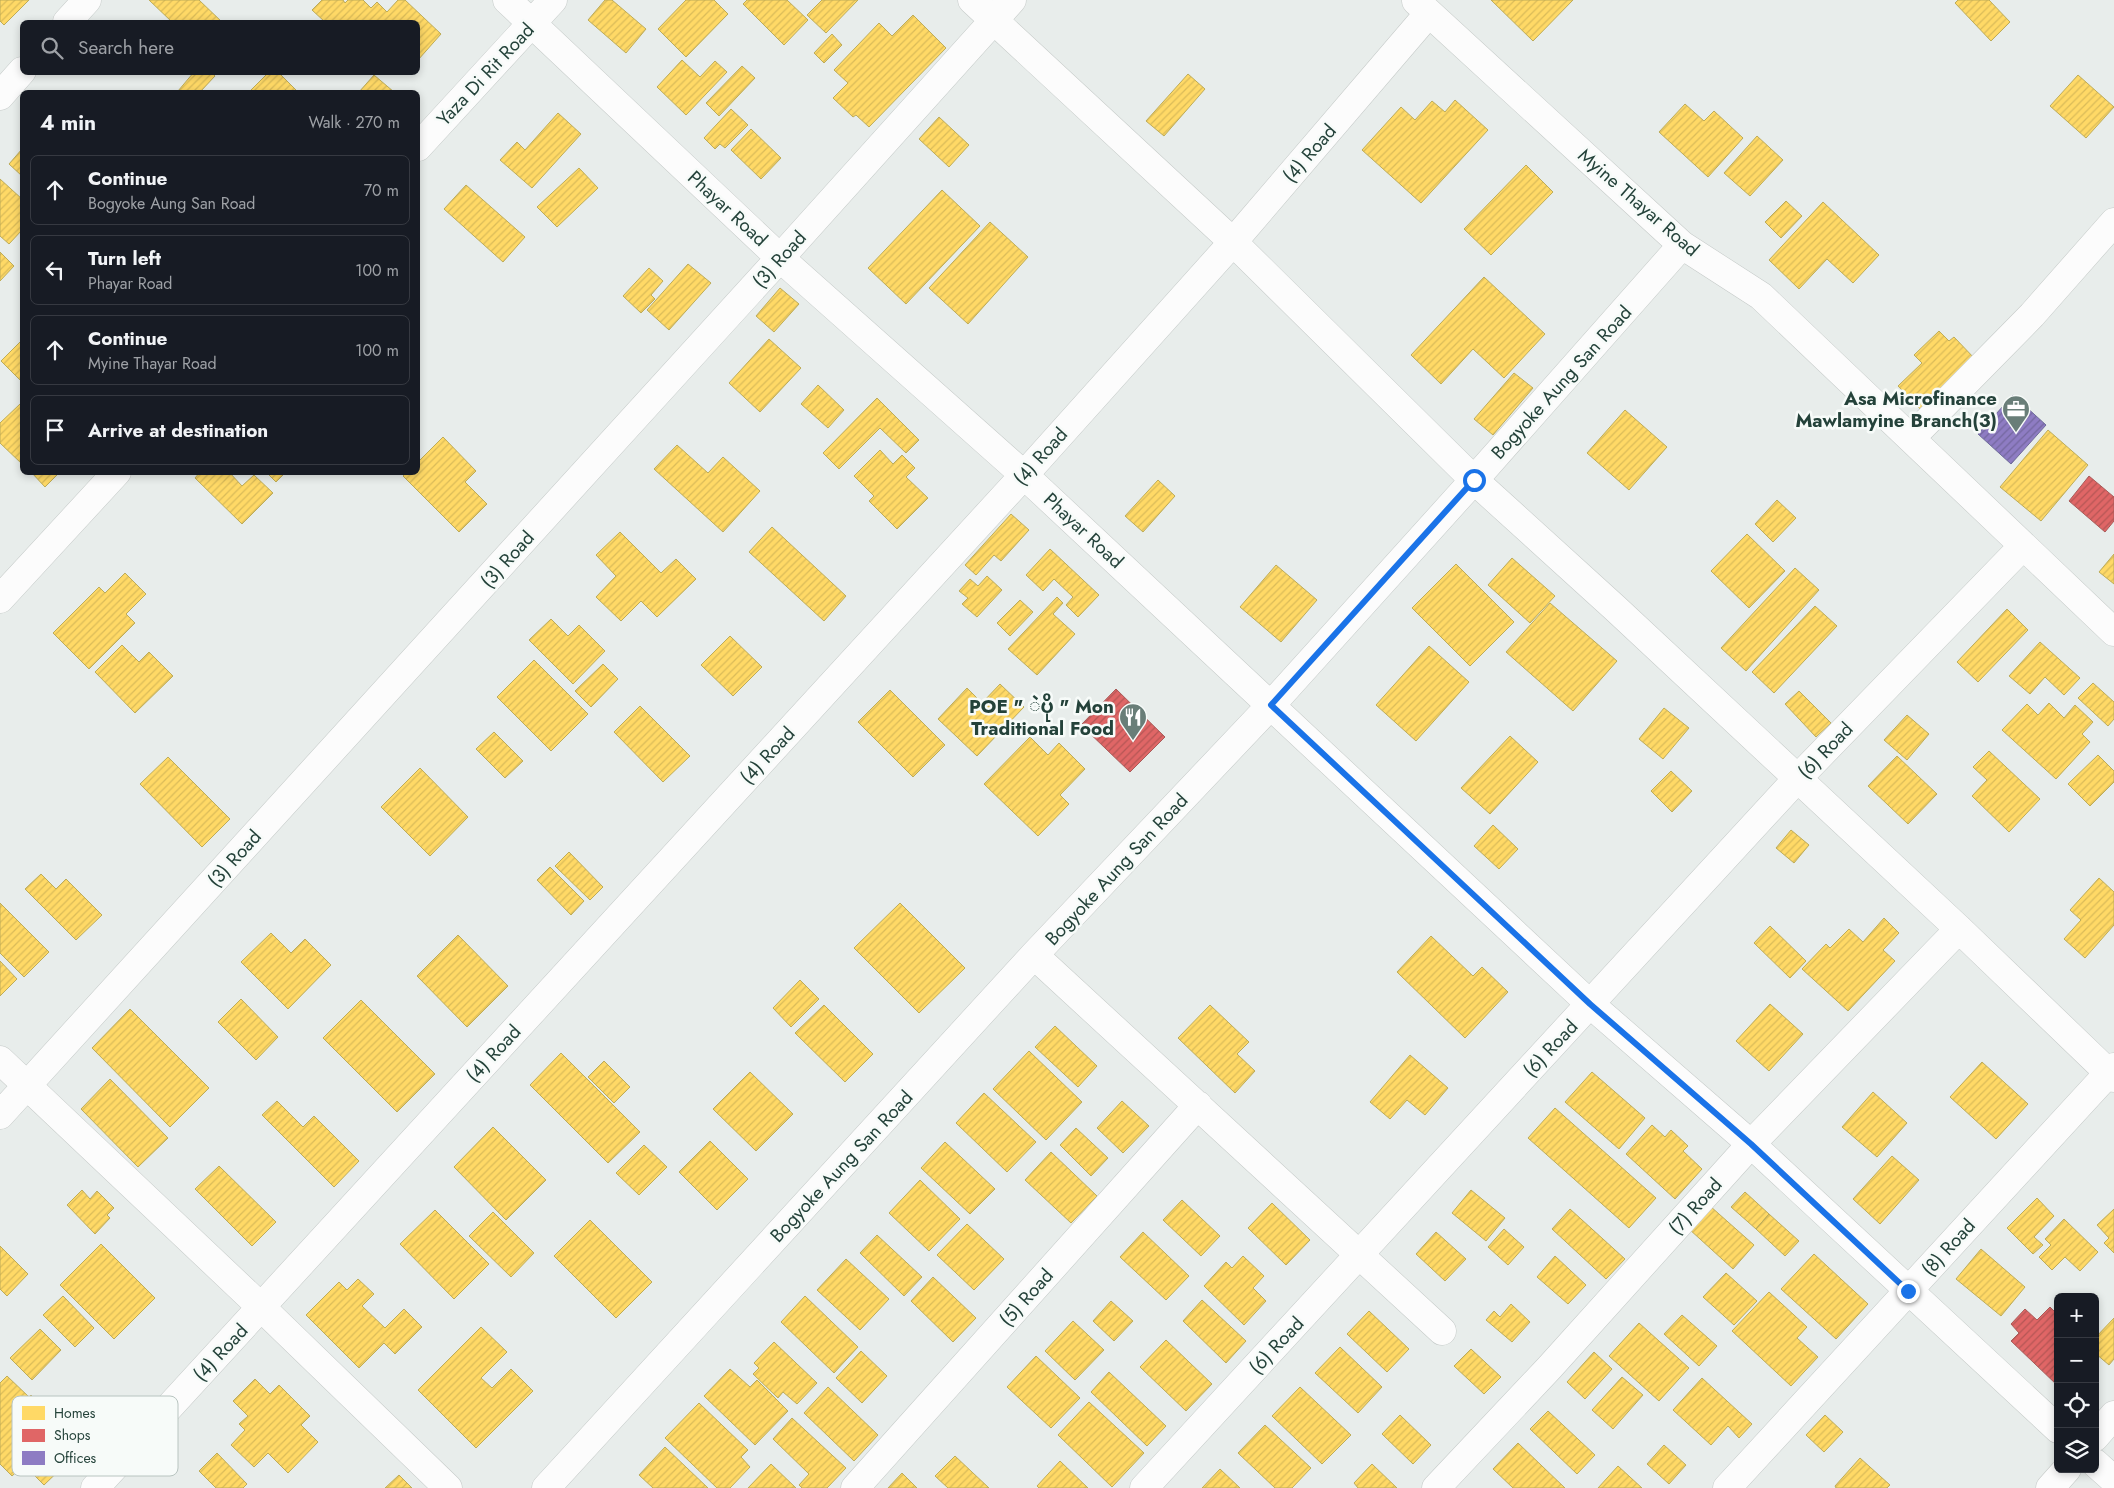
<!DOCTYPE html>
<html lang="en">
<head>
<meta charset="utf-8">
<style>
  body { margin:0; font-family:Jost,"Noto Sans Myanmar",sans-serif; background:#242831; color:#f1f3f6 }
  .controls { position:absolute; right:15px; bottom:15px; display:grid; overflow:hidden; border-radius:8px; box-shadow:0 2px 8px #0003 }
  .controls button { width:45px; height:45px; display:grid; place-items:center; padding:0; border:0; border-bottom:1px solid #363941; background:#171b24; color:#f1f3f6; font:25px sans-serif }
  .stop { position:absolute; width:15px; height:15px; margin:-11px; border:4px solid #1a73e8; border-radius:50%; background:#fff }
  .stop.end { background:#1a73e8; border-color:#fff; box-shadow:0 1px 5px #0008 }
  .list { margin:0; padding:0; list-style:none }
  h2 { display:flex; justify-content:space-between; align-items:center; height:65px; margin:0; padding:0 20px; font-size:21px }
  h2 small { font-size:16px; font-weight:400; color:#9ea1a6 }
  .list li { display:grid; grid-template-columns:32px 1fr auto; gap:15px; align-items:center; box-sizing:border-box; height:70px; margin:0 10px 10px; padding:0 10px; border:1px solid #363941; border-radius:8px }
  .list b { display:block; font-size:19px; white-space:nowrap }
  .list p { margin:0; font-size:16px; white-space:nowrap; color:#9ea1a6 }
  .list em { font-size:16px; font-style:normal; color:#9ea1a6 }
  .icon { flex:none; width:28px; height:28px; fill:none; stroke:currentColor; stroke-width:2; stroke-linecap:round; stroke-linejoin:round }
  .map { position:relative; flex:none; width:2114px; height:1488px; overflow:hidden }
  .search { position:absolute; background:#171b24; box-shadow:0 2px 8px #0003; left:20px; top:20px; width:400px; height:55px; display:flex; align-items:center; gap:12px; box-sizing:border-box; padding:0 18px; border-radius:8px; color:#9ea1a6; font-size:19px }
  .panel { position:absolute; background:#171b24; box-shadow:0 2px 8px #0003; left:20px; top:90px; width:400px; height:385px; border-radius:8px }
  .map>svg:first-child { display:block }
</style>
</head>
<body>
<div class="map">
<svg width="2114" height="1488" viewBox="0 0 2114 1488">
  <defs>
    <pattern id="homes-hatch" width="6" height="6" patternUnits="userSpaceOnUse" patternTransform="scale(1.25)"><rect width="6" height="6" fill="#ffd966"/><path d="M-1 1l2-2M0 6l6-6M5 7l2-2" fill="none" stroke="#dabb59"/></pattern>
    <pattern id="shops-hatch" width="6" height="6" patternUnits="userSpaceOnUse" patternTransform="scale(1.25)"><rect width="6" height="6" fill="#e06666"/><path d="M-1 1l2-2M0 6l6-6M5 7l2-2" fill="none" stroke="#b55655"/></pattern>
    <pattern id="offices-hatch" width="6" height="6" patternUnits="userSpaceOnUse" patternTransform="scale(1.25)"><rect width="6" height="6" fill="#8e7cc3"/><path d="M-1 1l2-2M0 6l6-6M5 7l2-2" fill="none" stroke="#74679f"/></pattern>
  </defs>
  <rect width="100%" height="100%" fill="#e8edeb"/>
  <!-- homes -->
  <path fill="url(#homes-hatch)" stroke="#bdac59" d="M0,0h29l-25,25 -4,-4z
    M149,0h50l23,22h-50z
    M322,0h21l2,3 3,-3h15l8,8 6,-6 10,10 11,-12h7l36,34 -23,26v-38h-93l-13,-12z
    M605,0h7l34,29 -20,24 -38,-33z
    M686,0h28l14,14 -42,43 -28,-28z
    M747,0h40l21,20 -24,25 -41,-41z
    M822,0h36l-32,33 -19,-18z
    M1491,0h82l-40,41z
    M1958,0h31l21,22 -19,19 -36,-38z
    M913,15l33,33 -77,79 -13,-12 -3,2 -20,-19 15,-15 -14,-13 45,-47 13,13z
    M832,34l10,11 -18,18 -10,-10z
    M682,60l18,17 15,-16 12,11 -41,43 -29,-28z
    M742,66l13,12 -36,38 -13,-13z
    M194,72h17l4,4 -15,16h-21l-1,-1z
    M269,72h9l20,20h-49z
    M1188,74l17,15 -41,47 -18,-15z
    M374,75l20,17h-35z
    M2078,75l36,32 -28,31 -36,-32z
    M1455,100l33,30 -67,73 -59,-53 39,-43 14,13 17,-19 13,11z
    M1685,104l19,17 10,-10 29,27 -35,39 -49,-45z
    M731,109l17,16 -23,23 -5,-4 -5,5 -11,-11z
    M558,113l23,21 -49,54 -32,-28 17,-18 8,8z
    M939,117l30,28 -20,22 -30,-28z
    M751,129l30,29 -20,21 -30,-29z
    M1757,136l26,24 -33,36 -26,-23z
    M22,149v27l-13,-12z
    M1526,165l27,27 -62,63 -27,-26z
    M579,168l19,20 -41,39 -20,-20z
    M0,179l22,20v31l-13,14 -9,-8z
    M466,185l59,52 -22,25 -59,-53z
    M942,190l38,36 -74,78 -38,-36z
    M1786,201l16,15 -21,22 -16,-16z
    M1823,202l56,53 -26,28 -26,-24 -28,30 -30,-29z
    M990,222l38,35 -60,67 -39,-36z
    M0,252l14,14 -14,15z
    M688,264l23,19 -42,47 -22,-20z
    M649,268l14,13 -12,14 4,4 -14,14 -18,-17z
    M1484,277l61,57 -41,44 -31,-29 -32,35 -30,-29z
    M780,288l19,16 -25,28 -18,-16z
    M1939,331l10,10 5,-4 22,23 -54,51 -24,-25 24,-23 -8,-8z
    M769,339l32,29 -41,44 -31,-29z
    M22,340v42l-21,-21z
    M1514,373l19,15 -40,47 -19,-16z
    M818,385l26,25 -16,18 -27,-24z
    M877,398l42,42 -13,13 -26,-25 -41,41 -16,-16z
    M20,404l2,2v58l-22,-21v-20z
    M1625,410l42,37 -38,43 -42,-37z
    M2048,430l40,35 -47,56 -41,-34z
    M443,437l33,34 -11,11 22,22 -28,28 -56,-56 4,-4h11v-10z
    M677,445l31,28 15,-16 37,34 -37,41 -69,-63z
    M880,450l13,14 9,-9 13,13 -9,9 22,21 -31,31 -28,-28 5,-5 -20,-20z
    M31,472h29l-15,15z
    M200,472h29l13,14 12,-11 19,18 -31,31 -47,-46z
    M266,472h20l-10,10z
    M1158,480l17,16 -32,36 -18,-16z
    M1777,500l19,18 -23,24 -18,-18z
    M1011,514l18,16 -28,31 -7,-6 -18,20 -11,-10z
    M772,527l74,69 -22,25 -75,-69z
    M620,532l41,41 15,-14 20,20 -39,38 -16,-16 -20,20 -25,-24 20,-21 -20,-21z
    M1747,534l38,37 -36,37 -38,-37z
    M1050,549l49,46 -21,22 -12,-12 7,-8 -19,-18 -11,12 -17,-16z
    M2114,554v30l-15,-12z
    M1512,558l43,38 -25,27 -42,-38z
    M1456,564l58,58 -44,44 -58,-58z
    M1276,565l41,35 -36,42 -41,-35z
    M1795,568l24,22 -73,81 -25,-23z
    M125,573l21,21 -20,20 9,9 -46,46 -36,-36 46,-46 6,6z
    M987,576l15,14 -25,27 -15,-13 6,-6 -9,-7 11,-12 8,7z
    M1057,597l6,6 -10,11 22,20 -38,41 -29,-26z
    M1020,600l13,12 -23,24 -13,-13z
    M1550,603l67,58 -44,50 -67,-59z
    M1815,606l22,20 -63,67 -22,-21z
    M2007,609l21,21 -50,52 -21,-20z
    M551,619l17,17 11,-11 26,26 -32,33 -44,-44z
    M730,636l32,31 -29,29 -32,-31z
    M2040,642l40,36 -16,17 -19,-18 -15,17 -21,-18z
    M122,645l17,17 10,-10 24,24 -38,37 -40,-41z
    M1429,646l40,36 -53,59 -40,-36z
    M534,660l54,54 -37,37 -54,-54z
    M603,664l15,15 -27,28 -16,-16z
    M2093,683l21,19v17l-6,7 -30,-28z
    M1000,684l24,23 -47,49 -39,-37 29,-31 15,15z
    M890,690l55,55 -32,32 -55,-55z
    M1799,691l32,32 -15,14 -31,-33z
    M2049,703l15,15 11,-13 18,17 -11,12 8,8 -34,37 -54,-49 25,-26 11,11z
    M640,706l50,50 -27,26 -49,-50z
    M1664,708l25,20 -26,31 -24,-20z
    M1907,715l22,19 -22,26 -23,-20z
    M494,732l29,29 -18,17 -29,-29z
    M1510,736l28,26 -48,52 -29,-26z
    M1030,737l18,18 11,-12 26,26 -25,26 9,9 -31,32 -54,-52z
    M1989,751l51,48 -31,33 -37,-36 15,-16 -14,-13z
    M2098,755l16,16v11l-24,24 -22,-22z
    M1897,756l40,38 -29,30 -40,-38z
    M168,757l62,62 -28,28 -62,-63z
    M420,768l48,49 -38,39 -49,-49z
    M1671,771l21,20 -20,21 -21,-21z
    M1493,825l25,24 -19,20 -25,-23z
    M1791,830l18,15 -15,18 -18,-15z
    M569,852l34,35 -13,13 -35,-34z
    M550,867l34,34 -13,14 -34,-35z
    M41,874l15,15 10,-10 36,36 -26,25 -51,-51z
    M2099,878l15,14v33l-29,33 -21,-19 17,-19 -11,-10z
    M0,903l49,49 -25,25 -24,-24z
    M900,903l65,65 -46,45 -65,-65z
    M1884,918l15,15 -16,17 12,11 -47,50 -46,-42 24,-25 4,4 19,-19 14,13z
    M1770,926l36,35 -16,17 -36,-35z
    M271,933l20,20 14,-14 26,26 -43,44 -47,-47z
    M458,935l50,51 -41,41 -50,-51z
    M1431,936l42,40 9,-9 26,25 -43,46 -68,-66z
    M0,961l17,18 -17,17z
    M800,980l19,19 -28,28 -18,-19z
    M241,999l37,38 -22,23 -38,-38z
    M361,1000l74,74 -38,38 -74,-74z
    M1770,1004l33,30 -34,37 -33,-30z
    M824,1005l49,49 -28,28 -50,-49z
    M1210,1005l39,37 -12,12 18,17 -20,22 -57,-55z
    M130,1009l79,79 -39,39 -78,-79z
    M1055,1026l42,40 -19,21 -43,-40z
    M1029,1051l53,51 -36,38 -53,-51z
    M561,1053l79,79 -32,31 -78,-78z
    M1410,1055l38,33 -23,27 -18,-15 -17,19 -20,-17z
    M604,1061l26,26 -16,16 -26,-26z
    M1982,1062l46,42 -32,35 -46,-42z
    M750,1072l43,42 -37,37 -43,-42z
    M1592,1072l53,46 -26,31 -54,-47z
    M110,1079l58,59 -30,29 -57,-58z
    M1873,1092l34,31 -30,34 -35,-30z
    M984,1093l52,49 -29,30 -51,-49z
    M277,1101l26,26 11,-11 45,45 -25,26 -72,-72z
    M1122,1101l27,25 -26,27 -26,-25z
    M1555,1108l101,90 -27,30 -101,-90z
    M1652,1125l13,12 6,-7 17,16 -5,5 19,18 -27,30 -49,-45z
    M493,1127l53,53 -40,40 -52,-53z
    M1076,1128l32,30 -17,18 -31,-31z
    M710,1141l38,38 -31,31 -38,-38z
    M945,1142l50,47 -25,25 -49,-46z
    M644,1145l23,22 -28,28 -23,-22z
    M1051,1152l46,44 -26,27 -46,-43z
    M1892,1156l27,24 -39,44 -27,-25z
    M219,1166l57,56 -24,24 -57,-57z
    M920,1180l40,39 -31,32 -40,-38z
    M82,1190l8,9 7,-8 17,17 -7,7 3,3 -15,16 -28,-29z
    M1471,1190l34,28 -19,23 -34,-28z
    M1745,1192l24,22 -13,15 -25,-22z
    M2037,1198l17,18 -20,21 9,8 -10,9 -26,-26z
    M1182,1200l38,36 -19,20 -38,-36z
    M1272,1203l38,37 -24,25 -38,-37z
    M1710,1206l44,39 -21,24 -44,-40z
    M1570,1209l55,50 -19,20 -54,-50z
    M2114,1209v44l-10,-10 5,-5 -12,-13z
    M435,1210l54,54 -35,35 -54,-55z
    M493,1212l41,41 -23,24 -42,-41z
    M1769,1214l30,27 -14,15 -29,-27z
    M2064,1219l34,33 -18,19 -15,-14 -13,13 -13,-13 12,-12 -6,-6z
    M590,1220l62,62 -36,36 -62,-62z
    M967,1224l37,35 -30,31 -37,-35z
    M1504,1229l20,18 -16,18 -20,-18z
    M1143,1232l46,44 -23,24 -46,-43z
    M1436,1232l30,27 -21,22 -29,-27z
    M877,1235l45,42 -18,19 -44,-43z
    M101,1244l54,54 -41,41 -54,-54z
    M0,1246l28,28 -21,22 -7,-7z
    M1981,1249l44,38 -24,29 -45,-37z
    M1814,1254l54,50 -32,35 -55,-50z
    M1243,1256l21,20 -11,12 13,13 -22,24 -40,-39 22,-24 6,6z
    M1555,1256l31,29 -18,19 -31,-27z
    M846,1259l43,40 -29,31 -43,-40z
    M1726,1273l31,28 -23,24 -31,-28z
    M933,1277l43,41 -23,24 -42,-41z
    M358,1279l16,15 -12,12 23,22 19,-19 18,18 -27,27 -11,-11 -25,25 -53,-53 33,-33 8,8z
    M1769,1292l38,35 -10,11 21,19 -27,29 -59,-55z
    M63,1296l31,32 -19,19 -32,-32z
    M805,1296l53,51 -24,26 -53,-51z
    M1202,1300l44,41 -20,22 -43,-42z
    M1111,1301l22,20 -19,20 -21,-20z
    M1511,1304l19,18 -18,20 -26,-22 8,-9 6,6z
    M1369,1311l40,38 -22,23 -40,-38z
    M1682,1315l35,31 -18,20 -35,-32z
    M2114,1318v41l-5,6 -14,-12v-15z
    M1073,1321l31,29 -29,30 -30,-29z
    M1639,1323l50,45 -30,33 -50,-45z
    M481,1327l26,25 -26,26 11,10 19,-19 22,22 -57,57 -58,-58z
    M40,1329l21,21 -29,30 -22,-22z
    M1166,1340l46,44 -26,27 -46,-44z
    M774,1342l43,41 -20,21 -14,-12 -5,6 -25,-24 6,-6 -5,-5z
    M1340,1347l42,40 -24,26 -43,-40z
    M1471,1349l30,28 -17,17 -30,-28z
    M861,1351l26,25 -25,27 -26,-25z
    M1594,1352l18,17 -27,30 -18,-17z
    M1036,1356l44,42 -29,30 -44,-41z
    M730,1369l20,18 7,-7 31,31 -33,34 -51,-49z
    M1109,1372l57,54 -19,20 -56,-54z
    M7,1376l22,21 2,-2 31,32 -16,15 21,21 -23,22 -20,-20 -12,11 -12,-12v-81z
    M1622,1377l21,18 -30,34 -21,-19z
    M1702,1378l50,46 -13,14 -11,-12 -17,19 -38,-35z
    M255,1379l15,15 9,-9 31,31 -9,9 17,17 -30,31 -20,-20 -14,14 -23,-22 14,-15 -6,-6 9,-8 -15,-15z
    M828,1387l50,48 -24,26 -50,-48z
    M1300,1387l51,48 -29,29 -50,-48z
    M1089,1402l55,51 -32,34 -54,-52z
    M699,1403l49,47 -7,7 9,10 -20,21h-13l-52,-50z
    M1548,1411l47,44 -18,19 -47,-45z
    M1400,1415l31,30 -18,19 -31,-30z
    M1825,1415l18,17 -19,20 -18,-17z
    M792,1418l54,50 -19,20h-25l-3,-3 10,-11 -36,-35z
    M1265,1425l46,43 -19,20h-17l-37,-35z
    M1518,1443l47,45h-52l-20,-19z
    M1664,1445l22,20 -17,19 -22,-20z
    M665,1447l43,41h-55l-14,-13z
    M217,1453l30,31 -4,4h-27l-17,-17z
    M955,1456l34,32h-41l-13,-12z
    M1860,1458l30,27 -3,3h-51l-1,-2z
    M1060,1461l28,27h-49l-2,-2z
    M771,1464l25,24h-48z
    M1372,1464l25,24h-39l-4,-5z
    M1618,1466l24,22h-44z
    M1220,1469l20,19h-38z
    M902,1473l15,15h-29z
    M399,1475l13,13h-27z"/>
  <!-- shops -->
  <path fill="url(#shops-hatch)" stroke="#a85b59" d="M2089,476l25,21v24l-9,11 -36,-31z
    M1116,689l49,48 -35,35 -49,-47z
    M2050,1307l8,8v71l-47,-45 8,-8 -8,-9 14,-15 12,11z"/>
  <!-- offices -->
  <path fill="url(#offices-hatch)" stroke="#6e6b9a" d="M2013,395l33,30 -35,39 -33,-30z"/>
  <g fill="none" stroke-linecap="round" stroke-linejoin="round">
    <!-- minor casing -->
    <g stroke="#c5cac8" stroke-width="29">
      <path id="minor" d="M507,0l273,258 244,217 566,529 161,140 307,285
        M972,0l261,242 241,238 141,128 344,321 155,149
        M1416,1l266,244 79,51 353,336
        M67,22l20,-22
        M0,96l22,-25
        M418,147l135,-147
        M1911,438l121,-123 82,-93
        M0,599l117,-127
        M1034,955l408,376
        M0,1060l261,247 187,181
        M0,1115l780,-857 232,-258
        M2095,1437l19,-22
        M2095,1463l19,17
        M95,1488l929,-1013 209,-233 196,-229
        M546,1488l488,-533 237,-250 203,-225 208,-235
        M855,1488l343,-383
        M1144,1488l653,-709 226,-233
        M1436,1488l114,-121 201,-223 208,-215
        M1727,1488l387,-421
        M2050,1488l17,-19"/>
    </g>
    <!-- minor -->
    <use href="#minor" stroke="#fcfcfc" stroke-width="28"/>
  </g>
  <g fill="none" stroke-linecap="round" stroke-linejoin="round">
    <!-- route -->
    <path stroke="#1a73e8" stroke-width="6" d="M1474,480l-203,225 319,299 161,140 157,147"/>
  </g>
  <!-- icons -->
  <defs>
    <g id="office-pin" transform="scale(1.4375)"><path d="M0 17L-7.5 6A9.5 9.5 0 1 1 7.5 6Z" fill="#697e78" stroke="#f7fbf9"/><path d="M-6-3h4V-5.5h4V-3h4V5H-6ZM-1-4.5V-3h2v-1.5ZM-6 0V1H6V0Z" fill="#fff"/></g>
    <g id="restaurant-pin" transform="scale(1.4375)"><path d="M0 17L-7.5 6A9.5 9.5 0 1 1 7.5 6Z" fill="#697e78" stroke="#f7fbf9"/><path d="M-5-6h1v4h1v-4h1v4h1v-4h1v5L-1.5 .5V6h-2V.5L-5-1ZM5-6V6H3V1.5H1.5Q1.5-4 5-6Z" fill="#fff"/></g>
  </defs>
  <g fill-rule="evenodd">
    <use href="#office-pin" x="2016" y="409"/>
    <use href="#restaurant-pin" x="1133" y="717"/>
  </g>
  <g text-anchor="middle" stroke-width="5" stroke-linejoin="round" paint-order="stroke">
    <!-- street labels -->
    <g font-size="19" fill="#24423a" stroke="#f7fbf9">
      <text transform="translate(485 74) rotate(-47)" y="7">Yaza Di Rit Road</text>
      <text transform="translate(1309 153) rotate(-49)" y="7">(4) Road</text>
      <text transform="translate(1639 202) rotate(41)" y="7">Myine Thayar Road</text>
      <text transform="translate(728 208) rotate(43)" y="7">Phayar Road</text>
      <text transform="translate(779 259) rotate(-48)" y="7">(3) Road</text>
      <text transform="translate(1561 382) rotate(-48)" y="7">Bogyoke Aung San Road</text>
      <text transform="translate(1040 456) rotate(-48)" y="7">(4) Road</text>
      <text transform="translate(1084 530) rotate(43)" y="7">Phayar Road</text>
      <text transform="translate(507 559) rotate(-48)" y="7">(3) Road</text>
      <text transform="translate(1825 750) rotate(-46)" y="7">(6) Road</text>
      <text transform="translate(767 755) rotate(-47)" y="7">(4) Road</text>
      <text transform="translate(234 858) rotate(-48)" y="7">(3) Road</text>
      <text transform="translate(1116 869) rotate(-47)" y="7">Bogyoke Aung San Road</text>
      <text transform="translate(1550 1048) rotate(-47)" y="7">(6) Road</text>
      <text transform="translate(493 1053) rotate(-47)" y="7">(4) Road</text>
      <text transform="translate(841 1166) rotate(-47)" y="7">Bogyoke Aung San Road</text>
      <text transform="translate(1695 1206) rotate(-48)" y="7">(7) Road</text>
      <text transform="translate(1948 1247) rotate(-48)" y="7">(8) Road</text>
      <text transform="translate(1026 1297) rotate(-48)" y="7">(5) Road</text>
      <text transform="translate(1276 1345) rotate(-47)" y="7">(6) Road</text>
      <text transform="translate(220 1352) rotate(-47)" y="7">(4) Road</text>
    </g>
    <!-- poi labels -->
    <g font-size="19" font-weight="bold" fill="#24423a" stroke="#f7fbf9" text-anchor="end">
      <text x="1997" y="405">Asa Microfinance<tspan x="1997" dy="22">Mawlamyine Branch(3)</tspan></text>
      <text x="1114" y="713">POE " ဲပို " Mon<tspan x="1114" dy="22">Traditional Food</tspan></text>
    </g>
  </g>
  <!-- legend -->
  <rect x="12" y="1396" width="166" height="80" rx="8" fill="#f7fbf9" stroke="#b8c4c0" stroke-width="1"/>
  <rect x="22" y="1406" width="23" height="14" fill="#ffd966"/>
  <rect x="22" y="1429" width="23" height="13" fill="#e06666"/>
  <rect x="22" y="1451" width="23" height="14" fill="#8e7cc3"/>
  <g font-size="14" fill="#24423a">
    <text x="54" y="1418">Homes</text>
    <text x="54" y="1440">Shops</text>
    <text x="54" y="1463">Offices</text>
  </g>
</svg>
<div class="controls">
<button>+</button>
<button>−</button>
<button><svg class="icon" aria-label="locate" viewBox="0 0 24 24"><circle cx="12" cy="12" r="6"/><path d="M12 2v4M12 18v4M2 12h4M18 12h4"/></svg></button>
<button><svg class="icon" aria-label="layers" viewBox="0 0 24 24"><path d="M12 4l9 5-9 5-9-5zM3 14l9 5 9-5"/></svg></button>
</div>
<div class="stop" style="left:1474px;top:480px"></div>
<div class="stop end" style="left:1908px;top:1291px"></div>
<div class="search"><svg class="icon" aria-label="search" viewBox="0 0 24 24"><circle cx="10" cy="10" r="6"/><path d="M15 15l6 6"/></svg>Search here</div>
<section class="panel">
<h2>4 min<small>Walk · 270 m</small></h2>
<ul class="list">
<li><svg class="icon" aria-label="ahead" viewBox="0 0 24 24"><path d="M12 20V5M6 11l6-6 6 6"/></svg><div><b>Continue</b><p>Bogyoke Aung San Road</p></div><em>70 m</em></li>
<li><svg class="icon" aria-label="left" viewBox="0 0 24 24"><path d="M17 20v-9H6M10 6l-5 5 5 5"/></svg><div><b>Turn left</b><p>Phayar Road</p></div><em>100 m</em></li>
<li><svg class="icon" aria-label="ahead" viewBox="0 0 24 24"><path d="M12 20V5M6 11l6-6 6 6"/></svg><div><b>Continue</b><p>Myine Thayar Road</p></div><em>100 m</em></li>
<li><svg class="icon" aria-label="arrive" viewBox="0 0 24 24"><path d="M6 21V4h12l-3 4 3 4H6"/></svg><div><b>Arrive at destination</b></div></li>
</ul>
</section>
</div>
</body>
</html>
